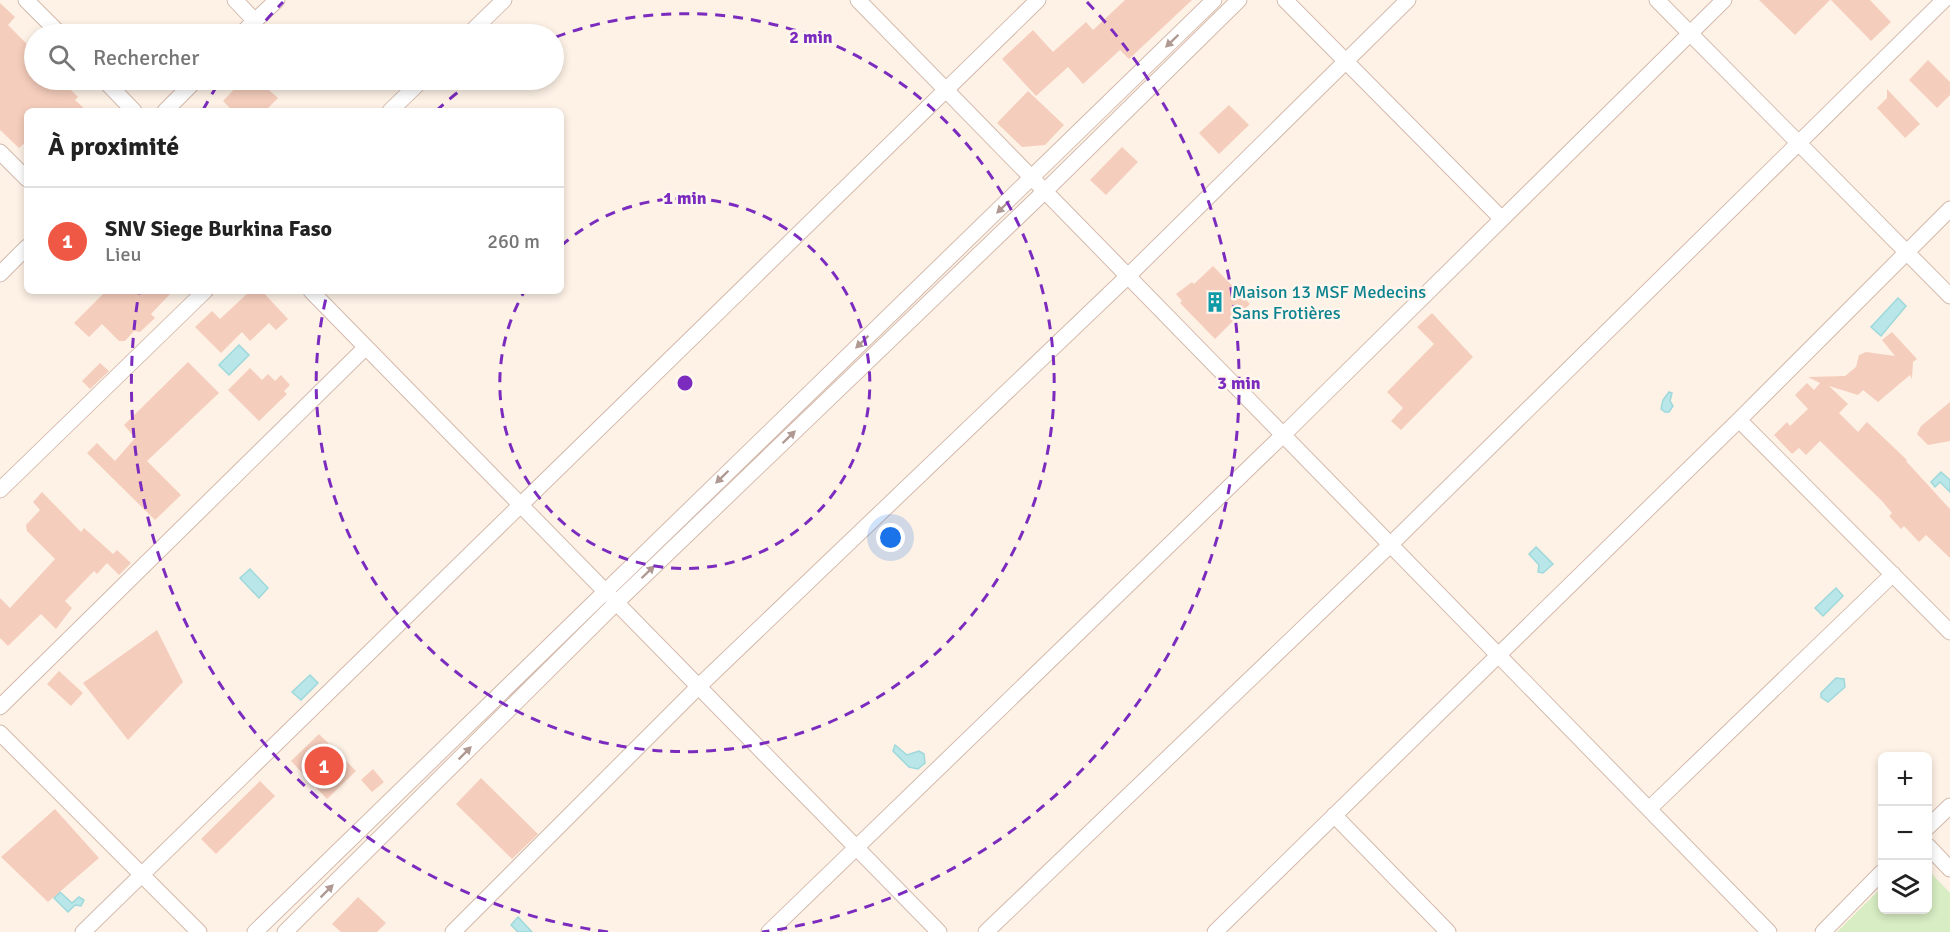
<!DOCTYPE html>
<html lang="fr">
<head>
<meta charset="utf-8">
<style>
  body { margin:0; font-family:Signika,sans-serif; background:#f6f6f6; color:#222 }
  .controls { position:absolute; right:18px; bottom:18px; display:grid; overflow:hidden; border-radius:9px; box-shadow:0 3px 9px #0003 }
  .controls button { width:54px; height:54px; display:grid; place-items:center; padding:0; border:0; border-bottom:2px solid #e0e0e0; background:#fff; color:#222; font:30px sans-serif }
  .you { position:absolute; left:891px; top:538px; width:21px; height:21px; margin:-15px; border:4px solid #fff; border-radius:50%; background:#1a73e8; box-shadow:0 0 0 9px #1a73e833 }
  .badge { display:grid; place-items:center; width:39px; height:39px; border-radius:50%; background:#ef5844; color:#fff; font-size:20px; font-weight:700 }
  .pin { position:absolute; translate:-50% -50%; border:3px solid #fff; box-shadow:0 2px 6px #0006 }
  .list { margin:0; padding:0; list-style:none }
  h2 { display:flex; justify-content:space-between; align-items:center; height:78px; margin:0; padding:0 24px; font-size:26px }
  h2 small { font-size:20px; font-weight:400; color:#767676 }
  .list li { display:grid; grid-template-columns:39px 1fr auto; gap:18px; align-items:center; box-sizing:border-box; height:108px; padding:0 24px; border-top:2px solid #e0e0e0 }
  .list b { display:block; font-size:22px; white-space:nowrap }
  .list p { margin:0; font-size:20px; white-space:nowrap; color:#767676 }
  .list em { font-size:20px; font-style:normal; color:#767676 }
  .icon { flex:none; width:33px; height:33px; fill:none; stroke:currentColor; stroke-width:2; stroke-linecap:round; stroke-linejoin:round }
  .map { position:relative; flex:none; width:1950px; height:932px; overflow:hidden }
  .search { position:absolute; background:#fff; box-shadow:0 3px 9px #0003; left:24px; top:24px; width:540px; height:66px; display:flex; align-items:center; gap:15px; box-sizing:border-box; padding:0 21px; border-radius:33px; color:#767676; font-size:22px }
  .panel { position:absolute; background:#fff; box-shadow:0 3px 9px #0003; left:24px; top:108px; width:540px; height:186px; border-radius:9px }
  .map>svg:first-child { display:block }
</style>
</head>
<body>
<div class="map">
<svg width="1950" height="932" viewBox="0 0 1950 932">
  <rect width="100%" height="100%" fill="#fef2e6"/>
  <!-- green -->
  <path fill="#d8edc3" d="M1928,870l22,23v39h-113l45,-45v23h46z"/>
  <!-- water -->
  <path fill="#b9e7e9" stroke="#9ed8db" stroke-width="1.5" d="M1898,298l8,8 -25,30 -10,-9z
    M239,345l10,10 -20,20 -10,-10z
    M1669,392l3,1 -2,8 3,5 -4,6h-4l-4,-3 2,-9z
    M1941,472l9,8v12l-10,-10 -5,5 -4,-5z
    M1536,547l17,17 -10,9 -5,-1 1,-7 -10,-11z
    M250,569l18,19 -9,10 -19,-20z
    M1836,588l7,8 -20,20 -8,-8z
    M310,675l8,8 -17,17 -9,-8z
    M1836,678l8,1 1,8 -17,15 -7,-5v-4z
    M895,745l12,10 12,-4 5,3 1,9 -7,6 -9,-2 -16,-16z
    M60,892l12,11 7,-6 5,3 -3,6 -6,-1 -7,7 -14,-14z
    M518,917l14,15h-14l-7,-7z"/>
  <!-- building -->
  <path fill="#f5cdbc" d="M1125,0h67l-63,59 -9,-9 -37,34 -15,-17 -32,29 -34,-37 31,-29 20,22 33,-30 7,8z
    M1759,0h71l-35,35z
    M1831,0h39l21,22 -20,19z
    M0,3l15,14 -7,8 26,26v29h10l8,8 9,-8 17,17 -3,3 12,11h-60v30l-8,7 -19,-18z
    M1928,60l22,22v13l-13,13 -28,-28z
    M243,80h15l20,18 -13,13h-32l-10,-10z
    M1887,89l33,35 -15,14 -28,-30 10,-10z
    M1028,91l36,34 -19,20 -23,2 -25,-24z
    M1229,105l20,20 -30,29 -20,-21z
    M1122,147l16,15 -32,33 -16,-15z
    M1213,266l37,38 -35,35 -35,-36 2,-2 -6,-7 16,-12 2,2z
    M106,291h67l-22,23 4,4 -15,14 -6,-1 -9,10h-6l-17,-17 -13,13 -15,-14z
    M250,291h12l26,28 -12,11 -7,-7 -19,18 -8,-9 -21,21 -26,-26 17,-16 8,8z
    M1432,313l41,44 -72,73 -10,-9 12,-13 -16,-16 47,-48 -17,-17z
    M1892,332l25,27 -4,3 -1,17 -2,-4 -32,27 -15,-12 -5,5 -29,-9 19,18 -9,9 19,19 9,-10 40,38 -1,1 44,48v49l-24,-23 -7,7 -15,-16 -3,3 -12,-13 3,-3 -10,-12 -62,-60 -14,14 -7,-7 -7,6 -18,-19 13,-13 3,4 18,-17 -13,-14 12,-12 7,7 6,-7 -12,-6 37,-1 11,-9 3,-12 7,-3 29,4 -13,-16z
    M188,362l31,31 -72,68 34,34 -26,25 -68,-67 10,-10 18,18 20,-23 -11,-13z
    M100,363l9,8 -19,18 -8,-8z
    M250,368l12,12 6,-6 7,7 6,-6 9,10 -6,6 3,3 -28,27 -31,-31z
    M1950,402v39l-22,4 -11,-11 4,-8z
    M42,492l39,40 3,-4 29,26 4,-4 14,13 -12,12 -12,-12 -10,11 -3,-3 -29,30 7,7 -16,21 -15,-15 -33,32 -8,-8v-40l10,10 45,-49 -28,-28 -1,-6 14,-15 -7,-8z
    M157,630l26,52 -55,58 -45,-57z
    M59,671l24,22 -12,13 -24,-22z
    M319,734l37,37 -29,28 -36,-38z
    M373,769l11,13 -12,10 -11,-12z
    M481,778l57,56 -26,25 -56,-55z
    M260,781l15,15 -59,58 -15,-15z
    M55,809l44,49 -51,44 -47,-45z
    M358,897l28,26 -9,9h-36l-9,-8z"/>
  <g fill="none" stroke-linecap="round" stroke-linejoin="round">
    <!-- minor casing -->
    <g stroke="#d3baad" stroke-width="17">
      <path id="minor" d="M26,0l34,34
        M235,0l20,21
        M858,0l911,932
        M1285,0l217,219
        M1657,0l293,296
        M241,34l36,-34
        M469,34l35,-34
        M104,80l30,31
        M165,111l31,-31
        M390,111l32,-31
        M0,152l27,27
        M0,274l27,-27
        M311,291l628,641
        M1739,420l211,212
        M0,490l205,-199
        M0,707l366,-360
        M0,733l199,199
        M1649,809l244,-235
        M1334,815l114,117
        M1928,827l22,-21
        M1928,846l22,23
        M83,932l955,-932
        M255,932l959,-932
        M285,932l332,-330 428,-411 194,-191
        M453,932l245,-245 429,-410 281,-277
        M769,932l514,-497 441,-435
        M986,932l404,-387 554,-545
        M1215,932l524,-512 211,-211
        M1823,932l59,-60"/>
    </g>
    <!-- minor -->
    <use href="#minor" stroke="#fff" stroke-width="15"/>
  </g>
  <!-- one-way arrows -->
  <defs><path id="oneway-solid" d="M-6-.8H1V-3.2L6.5 0L1 3.2V.8H-6Z" transform="scale(1.5)"/></defs>
  <g fill="#af9992">
    <use href="#oneway-solid" transform="translate(1172 41) rotate(136)"/>
    <use href="#oneway-solid" transform="translate(1003 207) rotate(136)"/>
    <use href="#oneway-solid" transform="translate(862 342) rotate(136)"/>
    <use href="#oneway-solid" transform="translate(789 437) rotate(-44)"/>
    <use href="#oneway-solid" transform="translate(722 477) rotate(136)"/>
    <use href="#oneway-solid" transform="translate(648 572) rotate(-44)"/>
    <use href="#oneway-solid" transform="translate(465 753) rotate(-45)"/>
    <use href="#oneway-solid" transform="translate(327 891) rotate(-45)"/>
  </g>
  <!-- distance rings -->
  <g fill="none" stroke="#7b2cbf" stroke-width="3" stroke-dasharray="10 8">
    <path d="M561 246A185 185 0 1 1 524 292"/>
    <path d="M436 111A369 369 0 0 1 473 81M556 37A369 369 0 1 1 327 294"/>
    <path d="M608 932A554 554 0 0 1 139 292M203 110A554 554 0 0 1 220 81M254 34A554 554 0 0 1 283 2M1087 2A554 554 0 0 1 762 932"/>
  </g>
  <!-- icons -->
  <defs>
    <g id="building-bare" transform="scale(1.62)"><path d="M-4-6H4V6H1V3H-1V6H-4ZM-2.5-4.3h1.7v1.8h-1.7ZM.8-4.3h1.7v1.8H.8ZM-2.5-1h1.7V.8h-1.7ZM.8-1h1.7V.8H.8Z" fill="#0f9aa8" stroke="#fff6ee" stroke-width="2.5" paint-order="stroke"/></g>
  </defs>
  <g fill-rule="evenodd">
    <use href="#building-bare" x="1215" y="302"/>
  </g>
  <g text-anchor="middle" stroke-width="5" stroke-linejoin="round" paint-order="stroke">
    <!-- culture labels -->
    <g font-size="18" fill="#0d838f" stroke="#fff6ee" text-anchor="start">
      <text x="1232" y="298">Maison 13 MSF Medecins<tspan x="1232" dy="21">Sans Frotières</tspan></text>
    </g>
  </g>
  <circle cx="685" cy="383" r="9" fill="#7b2cbf" stroke="#fff6ee" stroke-width="3"/>
  <g font-size="18" text-anchor="middle" font-weight="bold" fill="#7b2cbf" stroke="#fff6ee" stroke-width="5" stroke-linejoin="round" paint-order="stroke">
    <text x="811" y="43">2 min</text>
    <text x="685" y="204">1 min</text>
    <text x="1239" y="389">3 min</text>
  </g>
</svg>
<div class="controls">
<button>+</button>
<button>−</button>
<button><svg class="icon" aria-label="layers" viewBox="0 0 24 24"><path d="M12 4l9 5-9 5-9-5zM3 14l9 5 9-5"/></svg></button>
</div>
<div class="you"></div>
<div class="pin badge" style="left:324px;top:766px">1</div>
<div class="search"><svg class="icon" aria-label="search" viewBox="0 0 24 24"><circle cx="10" cy="10" r="6"/><path d="M15 15l6 6"/></svg>Rechercher</div>
<section class="panel">
<h2>À proximité<small></small></h2>
<ul class="list">
<li><span class="badge">1</span><div><b>SNV Siege Burkina Faso</b><p>Lieu</p></div><em>260 m</em></li>
</ul>
</section>
</div>
</body>
</html>
